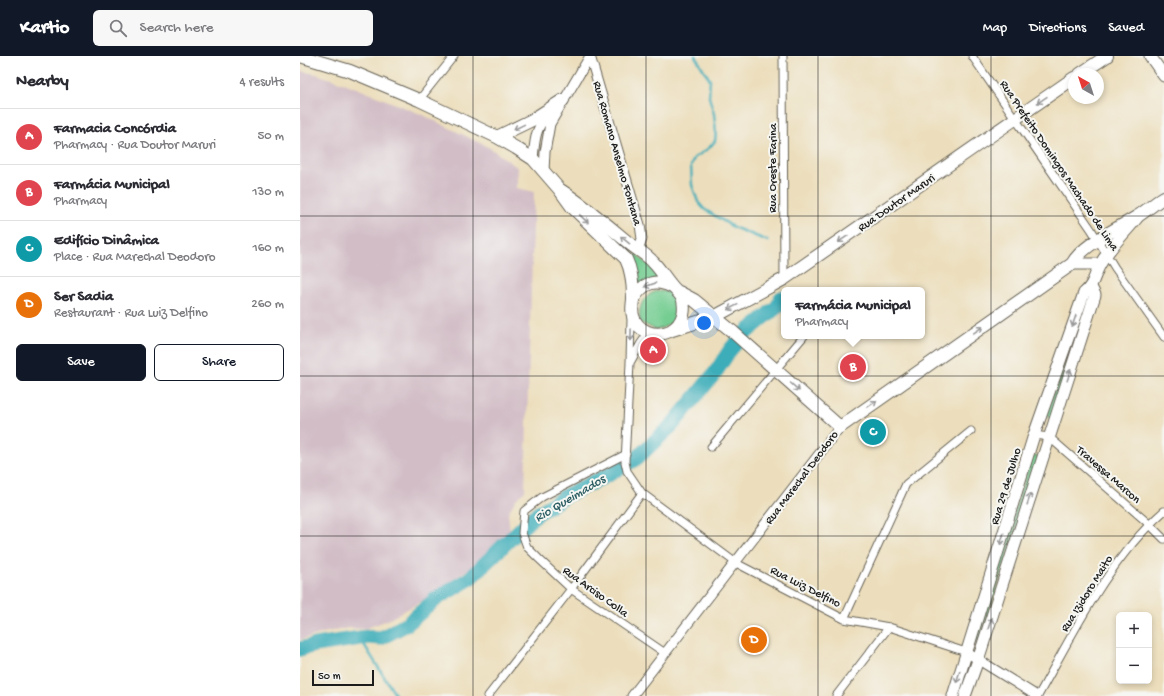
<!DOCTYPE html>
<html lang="en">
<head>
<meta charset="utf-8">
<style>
  body { margin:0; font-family:"Gochi Hand",sans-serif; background:#f7f7f7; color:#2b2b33 }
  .controls { position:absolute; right:12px; bottom:12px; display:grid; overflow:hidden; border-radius:6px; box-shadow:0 2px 6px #0003 }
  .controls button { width:36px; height:36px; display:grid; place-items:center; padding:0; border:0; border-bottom:1px solid #e1e1e2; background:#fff; color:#2b2b33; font:20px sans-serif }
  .compass { position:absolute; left:768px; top:12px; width:36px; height:36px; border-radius:50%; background:#fff; box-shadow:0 2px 6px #0003; rotate:321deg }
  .scale { position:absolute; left:12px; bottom:10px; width:62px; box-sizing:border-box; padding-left:4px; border:2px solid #1c1c1c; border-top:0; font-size:11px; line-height:14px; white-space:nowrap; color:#1c1c1c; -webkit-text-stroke:3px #f6f6f2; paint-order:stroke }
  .you { position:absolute; left:404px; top:267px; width:14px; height:14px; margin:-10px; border:3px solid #fff; border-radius:50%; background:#1a73e8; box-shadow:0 0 0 6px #1a73e833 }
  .badge { display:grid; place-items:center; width:26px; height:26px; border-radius:50%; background:#111827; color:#fff; font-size:13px; font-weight:700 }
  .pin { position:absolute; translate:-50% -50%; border:2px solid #fff; box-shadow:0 1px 4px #0006 }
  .popup { position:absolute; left:481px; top:231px; width:144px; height:52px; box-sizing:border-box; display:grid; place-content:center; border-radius:6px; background:#fff; filter:drop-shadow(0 1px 3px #0005); font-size:13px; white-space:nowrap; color:#7c7c81 }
  .popup b { font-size:15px; color:#2b2b33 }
  .popup::after { content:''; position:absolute; left:50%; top:100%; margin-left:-8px; border:8px solid transparent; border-top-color:#fff }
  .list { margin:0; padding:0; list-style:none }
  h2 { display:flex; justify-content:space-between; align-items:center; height:52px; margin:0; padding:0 16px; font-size:17px }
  h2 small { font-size:13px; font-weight:400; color:#7c7c81 }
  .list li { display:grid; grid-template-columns:26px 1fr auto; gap:12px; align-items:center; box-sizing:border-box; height:56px; padding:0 16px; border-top:1px solid #e1e1e2 }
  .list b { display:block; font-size:15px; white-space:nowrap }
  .list p { margin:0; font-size:13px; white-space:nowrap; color:#7c7c81 }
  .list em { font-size:13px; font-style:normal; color:#7c7c81 }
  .actions { display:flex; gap:8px; padding:12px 16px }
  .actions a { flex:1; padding:9px 0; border:1px solid #111827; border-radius:6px; text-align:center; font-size:14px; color:#111827 }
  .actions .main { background:#111827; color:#fff }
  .icon { flex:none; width:22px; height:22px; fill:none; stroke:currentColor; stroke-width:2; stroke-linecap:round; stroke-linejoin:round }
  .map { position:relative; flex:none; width:864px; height:640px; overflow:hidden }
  header { display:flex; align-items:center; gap:24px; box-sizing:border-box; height:56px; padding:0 20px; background:#111827; color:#fff }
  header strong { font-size:19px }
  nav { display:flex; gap:22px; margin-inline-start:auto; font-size:14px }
  .search { width:280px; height:36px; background:#f7f7f7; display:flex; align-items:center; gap:10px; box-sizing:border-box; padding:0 14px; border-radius:6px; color:#7c7c81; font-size:15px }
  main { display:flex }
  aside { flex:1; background:#fff }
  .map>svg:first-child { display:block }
</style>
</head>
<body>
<header>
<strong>Kartio</strong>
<div class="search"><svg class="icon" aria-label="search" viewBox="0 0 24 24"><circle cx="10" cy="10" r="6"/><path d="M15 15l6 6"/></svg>Search here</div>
<nav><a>Map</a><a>Directions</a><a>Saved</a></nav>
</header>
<main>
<aside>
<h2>Nearby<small>4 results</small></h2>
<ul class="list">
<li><span class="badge" style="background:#e0444e">A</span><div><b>Farmacia Concórdia</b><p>Pharmacy · Rua Doutor Maruri</p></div><em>50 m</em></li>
<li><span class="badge" style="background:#e0444e">B</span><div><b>Farmácia Municipal</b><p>Pharmacy</p></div><em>130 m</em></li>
<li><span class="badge" style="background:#0f9aa8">C</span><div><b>Edifício Dinâmica</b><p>Place · Rua Marechal Deodoro</p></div><em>160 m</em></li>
<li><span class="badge" style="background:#e8710a">D</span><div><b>Ser Sadia</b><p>Restaurant · Rua Luiz Delfino</p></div><em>260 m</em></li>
</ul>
<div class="actions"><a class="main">Save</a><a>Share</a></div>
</aside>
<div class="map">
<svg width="864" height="640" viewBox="0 0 864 640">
  <rect width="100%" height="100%" fill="#f6f6f2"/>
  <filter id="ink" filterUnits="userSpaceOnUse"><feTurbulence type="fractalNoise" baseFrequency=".025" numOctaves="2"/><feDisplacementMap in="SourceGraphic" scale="8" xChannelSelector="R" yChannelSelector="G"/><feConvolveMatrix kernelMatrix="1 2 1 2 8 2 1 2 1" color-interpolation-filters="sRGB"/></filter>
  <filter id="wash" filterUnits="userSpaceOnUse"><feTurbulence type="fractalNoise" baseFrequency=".012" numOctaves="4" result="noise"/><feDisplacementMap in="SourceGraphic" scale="16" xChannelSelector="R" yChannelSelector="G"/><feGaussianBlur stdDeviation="0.9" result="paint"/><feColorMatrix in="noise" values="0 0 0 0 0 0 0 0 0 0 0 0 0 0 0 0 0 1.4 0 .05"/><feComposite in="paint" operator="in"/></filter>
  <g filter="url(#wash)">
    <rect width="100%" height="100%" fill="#ecdebc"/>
    <!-- industrial -->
    <path fill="#d2bdc6" d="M0,15l16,3 33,11 74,30 67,33 28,20 -1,20 17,4 -9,299 -9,8 -8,14 2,18 -37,35 -44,31 -41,23 -24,9 -16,-1 -21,4 -27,8z"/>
    <!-- green -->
    <path fill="#75cd92" stroke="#487457" d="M336,198l23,20v4l-21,7 -7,-28z
      M358,235l13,1 8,11c-2,18 -5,21 -23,27l-16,-8c0,-4 -1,-9 0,-13 1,-8 10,-17 18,-18z
      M788,238l3,5 -38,116 -4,3 -3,-5z
      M737,399l2,5 -59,179 -4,3 -2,-5 57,-179z"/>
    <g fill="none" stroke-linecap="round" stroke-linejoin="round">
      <!-- stream -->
      <path stroke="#3dadb9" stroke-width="2.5" d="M395,0l15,24 -1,17 5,17 2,18 -1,9 -6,7 -15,10 -3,8 1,19 6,17 6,7 29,18 35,14
        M60,582l36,58"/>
      <!-- river -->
      <path stroke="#3dadb9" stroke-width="15" d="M0,593l16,-4 51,-8 14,1 26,-14 29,-25 33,-20 65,-63 31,-20 43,-21 29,-17 36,-34 42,-51 15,-23 13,-15 35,-29 3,-8"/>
    </g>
  </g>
  <g filter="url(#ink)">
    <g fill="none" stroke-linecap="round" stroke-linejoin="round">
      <!-- minor casing -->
      <g stroke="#656054" stroke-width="9">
        <path id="minor" d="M483,0l1,223
          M672,0l119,173 24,39 49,69
          M119,44l35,-44
          M331,262l-1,45 -5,99 2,9 15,22 94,70 108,56 45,8 77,25
          M331,305l10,-18 7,-10
          M734,379l15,2 100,87 15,15
          M411,391l93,-111
          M326,398l-84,43 -18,14 -2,22 5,14 12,12 32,30 94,64
          M544,563l62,-135 65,-53
          M188,640l83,-107 71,-96
          M536,640l53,-69
          M738,640c36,-64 70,-136 126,-185"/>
      </g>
      <!-- tertiary casing -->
      <g stroke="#656054" stroke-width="11">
        <path id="tertiary" d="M290,0l50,169 2,14 -4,12
          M233,103c2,-21 2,-33 19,-48
          M244,115l1,-19 5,-28 40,-68
          M666,596l71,44
          M332,640l208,-269"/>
      </g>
      <!-- secondary casing -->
      <g stroke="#656054" stroke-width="13">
        <path id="secondary" d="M850,0l14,20
          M772,208h28
          M653,640l81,-261 50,-142c11,-9 10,-19 17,-30 9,-16 24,-30 36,-45
          M665,640l13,-36 117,-365 -4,-8"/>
      </g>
      <!-- primary casing -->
      <g stroke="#656054" stroke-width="14">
        <path id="primary" d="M0,0l50,15 69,29 78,37 19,11 17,11 26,30 13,18 54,52c6,12 7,25 7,39 0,6 -2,11 0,18 4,15 22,22 37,15 6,-3 11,-9 13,-16 1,-4 1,-10 0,-15 -2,-6 -7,-9 -11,-14 -7,-8 -12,-17 -19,-24 -7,-8 -16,-12 -24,-19 -23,-19 -45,-38 -70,-54
          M780,18l27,-18
          M197,81l35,-17 31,-20
          M379,236l15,8 39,32 107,95 232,-163c11,-20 47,-36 66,-48 9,-6 17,-13 26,-19
          M333,244c9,-17 22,-22 39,-13
          M372,274l42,-13 70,-38 290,-201"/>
      </g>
      <!-- minor -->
      <use href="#minor" stroke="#fff" stroke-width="7"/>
      <!-- tertiary -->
      <use href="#tertiary" stroke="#fff" stroke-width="9"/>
      <!-- secondary -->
      <use href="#secondary" stroke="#fff" stroke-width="11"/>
      <!-- primary -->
      <use href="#primary" stroke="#fff" stroke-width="12"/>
    </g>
    <!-- one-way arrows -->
    <defs><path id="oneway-shaft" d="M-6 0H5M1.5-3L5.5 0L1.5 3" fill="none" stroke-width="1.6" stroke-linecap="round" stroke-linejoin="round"/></defs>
    <g stroke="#999">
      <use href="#oneway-shaft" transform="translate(742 44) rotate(146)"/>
      <use href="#oneway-shaft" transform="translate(219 71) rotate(154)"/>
      <use href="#oneway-shaft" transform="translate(284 163) rotate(43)"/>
      <use href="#oneway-shaft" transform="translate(543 183) rotate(145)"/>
      <use href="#oneway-shaft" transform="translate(325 184) rotate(-141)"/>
      <use href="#oneway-shaft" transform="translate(350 229) rotate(161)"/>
      <use href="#oneway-shaft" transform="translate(433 251) rotate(154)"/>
      <use href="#oneway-shaft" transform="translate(774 265) rotate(109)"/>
      <use href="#oneway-shaft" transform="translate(678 274) rotate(-35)"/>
      <use href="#oneway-shaft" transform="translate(331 279) rotate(91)"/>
      <use href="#oneway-shaft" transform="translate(769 319) rotate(-72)"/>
      <use href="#oneway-shaft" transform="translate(495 331) rotate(42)"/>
      <use href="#oneway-shaft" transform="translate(572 348) rotate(-35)"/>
      <use href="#oneway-shaft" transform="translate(729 443) rotate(-72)"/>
      <use href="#oneway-shaft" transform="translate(702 483) rotate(107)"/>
      <use href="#oneway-shaft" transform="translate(690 567) rotate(-72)"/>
      <use href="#oneway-shaft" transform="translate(658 621) rotate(107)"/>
    </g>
  </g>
  <!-- grid -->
  <path fill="none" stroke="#1c1c1c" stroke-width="1" stroke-opacity="0.55" d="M173,0v640M346,0v640M518,0v640M691,0v640M0,160h864M0,320h864M0,480h864"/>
  <g text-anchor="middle" stroke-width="4" stroke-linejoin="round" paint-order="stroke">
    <!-- street labels -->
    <g font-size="12" fill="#1c1c1c" stroke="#f6f6f2">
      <text transform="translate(318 97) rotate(74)" y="4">Rua Romano Anselmo Fontana</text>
      <text transform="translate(760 109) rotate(56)" y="4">Rua Prefeito Domingos Machado de Lima</text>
      <text transform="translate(472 112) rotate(-90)" y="4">Rua Oreste Farina</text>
      <text transform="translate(596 146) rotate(-35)" y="4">Rua Doutor Maruri</text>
      <text transform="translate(809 418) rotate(41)" y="4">Travessa Marcon</text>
      <text transform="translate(501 421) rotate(-53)" y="4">Rua Marechal Deodoro</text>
      <text transform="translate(705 430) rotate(-73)" y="4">Rua 29 de Julho</text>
      <text transform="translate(506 530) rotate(27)" y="4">Rua Luiz Delfino</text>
      <text transform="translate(296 535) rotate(36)" y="4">Rua Arciso Colla</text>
      <text transform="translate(786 537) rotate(-58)" y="4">Rua Izidoro Maito</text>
    </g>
    <!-- water labels -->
    <g font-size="13" font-style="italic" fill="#2b5d63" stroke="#f6f6f2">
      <text transform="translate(269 441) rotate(-31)" y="5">Rio Queimados</text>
    </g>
  </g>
</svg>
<div class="controls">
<button>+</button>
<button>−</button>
</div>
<svg class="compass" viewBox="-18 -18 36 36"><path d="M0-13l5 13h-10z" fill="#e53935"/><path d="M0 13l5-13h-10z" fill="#7c7c81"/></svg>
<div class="scale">50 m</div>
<div class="you"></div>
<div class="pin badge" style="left:353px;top:294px;background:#e0444e">A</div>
<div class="pin badge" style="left:553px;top:311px;background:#e0444e">B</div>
<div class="popup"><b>Farmácia Municipal</b>Pharmacy</div>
<div class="pin badge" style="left:573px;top:376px;background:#0f9aa8">C</div>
<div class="pin badge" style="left:454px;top:584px;background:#e8710a">D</div>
</div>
</main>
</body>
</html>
